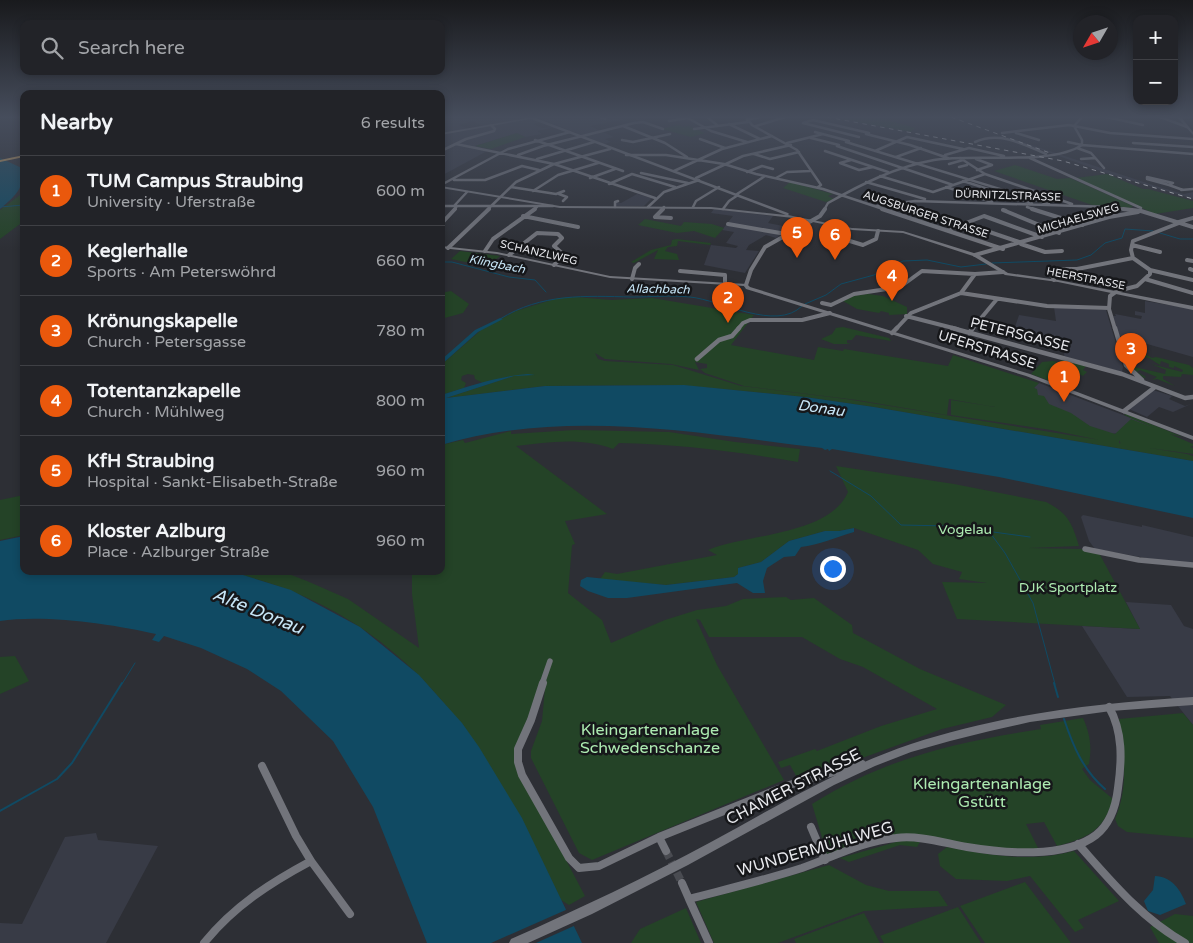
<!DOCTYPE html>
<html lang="en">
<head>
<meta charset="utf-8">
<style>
  body { margin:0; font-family:"Varela Round",sans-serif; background:#2a2b30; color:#f1f3f6 }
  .controls { position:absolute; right:15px; top:15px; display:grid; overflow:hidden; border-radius:10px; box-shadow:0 2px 8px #0003 }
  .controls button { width:45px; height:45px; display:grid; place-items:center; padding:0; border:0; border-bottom:1px solid #3f4045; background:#222328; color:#f1f3f6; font:25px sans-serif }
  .compass { position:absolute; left:1073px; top:15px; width:45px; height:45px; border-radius:50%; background:#222328; box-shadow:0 2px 8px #0003; rotate:231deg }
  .you { position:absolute; left:832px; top:568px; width:18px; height:18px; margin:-12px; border:4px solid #fff; border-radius:50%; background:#1a73e8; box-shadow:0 0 0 8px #1a73e833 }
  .badge { display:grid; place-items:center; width:32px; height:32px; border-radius:50%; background:#ea580c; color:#fff; font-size:16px; font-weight:700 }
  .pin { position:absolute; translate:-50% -41px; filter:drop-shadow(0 1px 2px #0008) }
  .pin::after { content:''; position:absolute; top:26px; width:18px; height:15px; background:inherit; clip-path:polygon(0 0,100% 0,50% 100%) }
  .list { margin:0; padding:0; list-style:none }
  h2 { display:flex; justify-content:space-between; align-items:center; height:65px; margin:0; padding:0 20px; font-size:21px }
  h2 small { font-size:16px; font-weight:400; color:#a2a4a8 }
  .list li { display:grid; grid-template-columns:32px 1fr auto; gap:15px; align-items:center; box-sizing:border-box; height:70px; padding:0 20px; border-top:1px solid #3f4045 }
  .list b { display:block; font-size:19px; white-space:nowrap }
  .list p { margin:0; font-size:16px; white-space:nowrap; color:#a2a4a8 }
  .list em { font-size:16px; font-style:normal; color:#a2a4a8 }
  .icon { flex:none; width:28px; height:28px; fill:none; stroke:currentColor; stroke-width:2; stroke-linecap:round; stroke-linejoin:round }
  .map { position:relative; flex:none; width:1193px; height:943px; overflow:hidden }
  .search { position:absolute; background:#222328; box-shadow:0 2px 8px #0003; left:20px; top:20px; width:425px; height:55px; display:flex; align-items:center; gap:12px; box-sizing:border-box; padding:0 18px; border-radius:10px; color:#a2a4a8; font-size:19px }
  .panel { position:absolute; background:#222328; box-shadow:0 2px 8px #0003; left:20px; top:90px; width:425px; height:485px; border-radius:10px }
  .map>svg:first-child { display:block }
</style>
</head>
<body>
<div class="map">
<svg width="1193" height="943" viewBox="0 0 1193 943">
  <rect width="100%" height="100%" fill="#2d2f35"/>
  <!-- built -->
  <path fill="#383b46" d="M441,117h84l2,1 -44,8 -11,-5 -13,4 9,4 -27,5z
    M536,117h129l-27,3 -7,-2 -41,8 24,11 -9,2 6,3 -7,2z
    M531,119l9,3 -7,2 9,4 13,-1 -18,4 5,3 -17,3 -8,-4 -42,13 14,4 -48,26v-41z
    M998,134l161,53 25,7 9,-2v7l-90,-27z
    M637,194l15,4 -8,8h-28v-4l5,1z
    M714,209l59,7 -5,7 25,5 -17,10 -10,-3 -17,10 -3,5 13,1 -14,22 -41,-8 7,-20 25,3 2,-2 -12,-3 8,-11 -12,-2 11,-14 -22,-3z
    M1145,301l48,8v48l-74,-21 -6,-20h3l-1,-2 26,5 1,-3 -7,-1v-4l10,2z
    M1054,307l52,3 17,57 -1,5 -58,-16 1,-8 -21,-5v-5l-30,-8 5,-15 37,6z
    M1039,383l92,35 23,10 -43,6 -66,-18 -11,-29z
    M1153,390l19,6 -3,3 16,7 6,-2 -18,8 -14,-5 -12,10 -18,-8z
    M1083,515l59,12v-2l51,12v26l-30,-2 -68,-12 -6,-8 -8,-24z
    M1126,602l45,3 13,21 9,3v96l-23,-29 -43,1 -45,-71 58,3z
    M96,833l2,7 60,6 -52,97h-106v-20l22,1 43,-87z"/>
  <!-- green -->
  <path fill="#244327" d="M831,117h47l37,11 -4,4z
    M678,125l5,2 6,-1 16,7 -14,4 -29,-8z
    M517,133l8,4 -34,12 -16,-3z
    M1015,165l42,14 13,-1 63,28 -2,2 -39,-3 -98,-34z
    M1107,174l36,15h5l45,12v7l-38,6 -79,-36z
    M790,182l43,12 -5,2 6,3 -8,3 -43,-14z
    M24,192v29l-24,18v-29z
    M645,219l36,7 3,-4 28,2 12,4 -9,10 -21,-7 -17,2 -39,-8z
    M677,239l34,4 -1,2 -32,-4 -1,5 -9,1 -3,4 12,3 2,6 -25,-1 4,-9 -24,13 -3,-1 20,-12 20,-5 1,-5z
    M460,251l40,5c-14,13 -32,6 -49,3z
    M451,291l18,13 -6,9 -22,6v-26z
    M868,294l15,2 24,11v7l-18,1v-2l-8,-2 -2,2 -22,-4 -14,-8 10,-5z
    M576,297l35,3 41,-2 102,17 -23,30 83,15 4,-13 25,4 1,-2 104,17 5,-11 86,28 -5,5 3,1 1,6 6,1 5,8 22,9 19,13 25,8 16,-15 23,9 -30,-13 2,-1 57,23 -13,-3 23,10v2l-3,1 3,1v6l-72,-10 -2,-4v4l-68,-14 -100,-15v-15l44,7 -46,-8 -2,16 -90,-15 -113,-14 -39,-13 -5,-4 7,-1v-4l-12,-2 4,8 -28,-6 -66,-5 -10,-6 3,6 7,2 68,4 68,21 105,13 341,55 6,2v5l-319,-54 -69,-10 -125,-12 -135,1 -99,12 67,-22 -30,7 -8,-4 -1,-4 -6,-1 -6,2 -1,4 5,3 -2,5 -23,7v-30l40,-35 35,-19 42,-13z
    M843,327l46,11 2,3 -35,-6 -4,5h-5v3l4,1h-17l-13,-5 11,-5 4,-6z
    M1122,338l18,4 -2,3 3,2 -1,4 12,7 4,-1 33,8 4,3v7l-11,-1 -1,3 -18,-1v3l12,7 -18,-7 -5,1 5,-3 -17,-7 -3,2 9,5 -2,1 -14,-12 35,8 1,-4 -15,-6 31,8 1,-2 -9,-4v2l-5,-1v-3l-8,-3 -1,4 -11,-7 -13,-3 -3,-4 -9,-2 -1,-6h7z
    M1061,359l25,7 -3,4 4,2 -4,4 -4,-2 1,2 -11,12 -38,-14 11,-12 11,-1 7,2z
    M575,430l94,2 66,10 65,7 -2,13c-59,-10 -119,-18 -179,-19l-6,6c-30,-12 -65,-7 -97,-3l91,68 -42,7 10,23 -3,1 -4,48 34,27 9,23 54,-23 32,-10 29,-4 17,-7 43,-2 5,3 23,-2 38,27 1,8 67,36 86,36 -14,12 -50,12 -143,52 -9,-16 -9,3 -3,-6 37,-13 2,2 64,-25 56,-17 -74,-42 -23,-8 -38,-22h-93l-9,-17 -4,-1 21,46 67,115 -192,80 -13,-7 -48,-95v-7l11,-30 3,-33 -25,52 -1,31 66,125 -16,9 -8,-5c-63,-130 -127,-252 -270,-309 -19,-8 -41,-13 -61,-20h51l26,10 41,18 71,49 -7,-54v-23h29v-126l22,-5 2,3 46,-12v3z
    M836,466l118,18 92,18c22,11 26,21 33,44l-50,2 51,1 19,4 41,76 -183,-10 -15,-37 45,1 -28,-4 3,-7 -29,-8 -15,-14 -64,-22 -15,3h-14l-36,10 -28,21 -23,6v6l-4,3 -68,8 -66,-6 5,-7 12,2 100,-19 -9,-5c39,-16 122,-15 140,-58z
    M24,495v40l-24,5v-40z
    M15,656l14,25 -29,13v-37z
    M1183,713l10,12v113l-66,-6 -9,-6 -3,-7c14,-32 9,-66 4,-100z
    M1083,718c7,16 9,28 6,46l-7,5 8,11 23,19c-9,32 -26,39 -56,47l-13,-24 -18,2 13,26 -45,-2 -77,-13 -90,19 -15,-50c73,-46 145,-62 229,-75l-1,-4z
    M903,840l17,2 -3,5 -17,-2 -51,17 -9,-4z
    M947,847c42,8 84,16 127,4l45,50 -41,19 6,8 -9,4 -45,-56 -23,5 -51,-2 -16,-13 -2,-12z
    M829,865l37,20 23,6h49l10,15 -84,5 -86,32h-64l-18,-41z
    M1025,882l46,61h-86l-25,-37z
    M958,907l23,36h-97l-4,-7z
    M686,908l15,35h-70l9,-14z
    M864,913l16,30h-84l-2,-4z
    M1175,914l18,2v27h-34l-9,-16z"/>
  <!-- water -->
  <path fill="#104a63" d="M0,158l24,11c0,20 -10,28 -24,40z
    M500,318l3,1 -25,13 -37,33v-5l34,-30z
    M528,374l7,1 -21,1 -68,22 99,-12 139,-1 121,12 69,10 319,54v57l-194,-41 -167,-28 -3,2 -1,-2 -3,1 -3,-2c-125,-15 -256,-40 -381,-3v-44l3,-2 -3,-4c28,-9 58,-19 87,-21z
    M854,528v4c-18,5 -35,13 -53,15l-6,9 -11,1 -17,11 -4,13 2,12h-12l-16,-10 -110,15h-19l-20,-7 -8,-5 1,-6 6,-3 79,8 68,-8 4,-3v-6l23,-6 28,-21 36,-10h14z
    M24,536v35h206l61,19 69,37 59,48 43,48 17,24 43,71 60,125h-155l-54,-136 -40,-66 -52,-50 -34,-22 -46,-21 -37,-12 -5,6 -7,-2 4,-6c-43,-10 -113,-20 -156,-13v-80z
    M1155,876c16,0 26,14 31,28l-26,11 -12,-4 -4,-10 9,-11z"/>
  <!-- pier -->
  <path fill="#2d2f35" d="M568,909l8,16 -40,18h-45z"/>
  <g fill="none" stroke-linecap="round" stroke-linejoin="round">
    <!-- stream-far1 -->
    <path stroke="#104a63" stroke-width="1" d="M0,207l24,-2
      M1160,233l20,6h13
      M441,262h11l57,15 26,3 11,12
      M992,263l85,-3 14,-5 14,-12 17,-5 3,-9 28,2
      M805,304l21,-9 15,-11 33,-9 29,-14 24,-1 34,7 25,-3
      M500,319c42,-26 85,-23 132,-22 19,0 39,-2 58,0 31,3 86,35 112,9
      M830,471l41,25 30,29 48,1 81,11
      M991,534l14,19 28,50 22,81
      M122,684l13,-21"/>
    <!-- stream -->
    <path stroke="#104a63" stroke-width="2" d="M1054,683l4,14
      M1064,719c9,27 19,51 41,70
      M0,811l57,-32 15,-16 50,-80"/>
    <!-- street-tunnel -->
    <path stroke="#494b51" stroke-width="8" stroke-dasharray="8 4" stroke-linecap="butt" d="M666,851l16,32"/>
    <!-- street-far4 -->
    <path stroke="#72747b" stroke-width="2.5" d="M600,117l5,2
      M686,117l25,14 36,11
      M707,117l10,8
      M746,117l6,8 45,25 24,35 -3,2
      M1082,117l-8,9 8,14v5
      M1106,117l37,8
      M1160,117l27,10
      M1180,117h9
      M747,120l13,-3
      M669,121l19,-3
      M729,124l31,15
      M623,126l42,17 22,14
      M756,126l29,-9
      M694,129l54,-7
      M815,132l34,9
      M1002,133l67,-8 41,8 83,6
      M1016,133l23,7
      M866,134l44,11 38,13
      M859,137l-56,-14 10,-3 56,13
      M811,138l28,7
      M700,139l25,9
      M535,140l88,31
      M622,140l11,2 37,-8
      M846,142l203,62
      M975,142c25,-11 48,2 71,12
      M1068,142l14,3
      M787,143l36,-9
      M1133,143l60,4
      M456,144l98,20
      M1082,145l111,9
      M837,146l116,39
      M1077,148l14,5 13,15
      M441,151l25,-12 28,-8 1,-2 -4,-4
      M825,151l63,21
      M875,151l32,-14 56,12
      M754,154l16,5 29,-7
      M518,155l25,-9 91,-23 9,-1 20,7
      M626,155h40l58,9 32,10 67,15 63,21
      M945,155l24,-7 35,8
      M896,157l25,-9
      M960,158l25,16 87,30
      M1030,158l111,50
      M537,159l57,-17
      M976,159l16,6 -15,5
      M1081,159l14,-1
      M851,160l-11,3 19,7 14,-3
      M554,164l101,34
      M949,164l14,-4
      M959,167l8,-2
      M674,171l48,-22 50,-13
      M747,172l15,-6 11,3
      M641,173l47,10
      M880,176l53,16 52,-18
      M1147,177l26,6 -4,2 -22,-6z
      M590,178l25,-9
      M696,178l47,-22 48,-11
      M776,178l11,-6 23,-1
      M454,180h31l37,-14 17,4
      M963,181l69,22
      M866,182l59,17
      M609,184l23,-10 43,13
      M441,185l67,-36 62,-17
      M1169,185l14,5
      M511,187l45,7 8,-3
      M946,187l46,15
      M1181,190l12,-1
      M533,191l25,-16 40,-12
      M559,194l8,3 -4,4
      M737,194l28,-18
      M441,206h112
      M454,206l13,-14
      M877,206l38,-5 196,6 21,3
      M615,207v-5l3,-1
      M648,207l16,-15 35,-12
      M693,207l3,-6 23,-14
      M1027,207l9,3
      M723,209l6,-8 9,-6
      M454,210l3,-4
      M487,210l29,-28 38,-18 56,-15
      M533,210l4,-3
      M661,210l3,-3
      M824,210l4,-7c34,-19 67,-36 106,-43 39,-7 117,6 148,-15"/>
    <!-- street-far3 -->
    <path stroke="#72747b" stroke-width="4" d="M663,209l-8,8 16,1
      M882,209l121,40
      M1032,209l51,16
      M1123,209l18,2 52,16
      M1006,211l-3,-1 56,23
      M523,216l55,11
      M1179,222l14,-4
      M441,224l14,-15
      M728,224l58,10
      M966,224l56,19
      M830,225l-2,5 2,11
      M948,230l36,-14 58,21
      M830,235l33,10 13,-6 2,-8
      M1021,244l24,8 17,-1
      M1132,245l28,7
      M448,248l41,-39
      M485,251l8,-12 42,-30
      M509,255l28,-22 21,1 4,4 -8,8 10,9 -10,10
      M975,255l134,-38 29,-5
      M1187,260l6,1
      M1190,269l3,1
      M1150,270l43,10
      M680,271l45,4v9
      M632,279l3,-11 4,-4
      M1145,279l48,14
      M1054,280l-5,-11h28l56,-11
      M746,285l5,-15 14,-23 55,-31 5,-7
      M961,293l86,13 62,2
      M822,303l9,2 23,-11 46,-7 22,-16 53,3 28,-2
      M906,316l51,13
      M738,329l5,-6 7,-3h52l28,-7
      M896,329l15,-16 50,-20 14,-19
      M972,329l25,-30
      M1115,329l-6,-20 1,-13 7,-5 20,-5 13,-12v-4l-17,-12 -2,-8 2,-9 46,-18"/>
    <!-- street-far2 -->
    <path stroke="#72747b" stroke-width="4.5" d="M952,328l170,46 63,24 8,-1
      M1115,328l11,37 16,15
      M892,333l5,-5
      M969,333l4,-5
      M697,359l22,-19 13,-4 7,-8
      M1124,411l31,-24"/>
    <!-- street-far1 -->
    <path stroke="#72747b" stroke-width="5.5" d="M1085,549l54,11 54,5
      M542,684l8,-23"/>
    <!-- street -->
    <path stroke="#72747b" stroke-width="8" d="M543,683l-12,37 -13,29v13l4,13 47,83 10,10 20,-2 60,-29 130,-52 73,-21
      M811,827l14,33
      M659,837l7,14
      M1078,844c33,37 63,74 107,99
      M311,861l39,53
      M682,883l7,16
      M204,943c30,-37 66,-60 107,-82l-15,-25 -34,-70
      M709,943l-20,-44c38,-10 76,-19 113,-31 31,-11 61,-27 94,-30 23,-3 48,5 71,9 36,6 98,12 129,-12 14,-11 20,-30 22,-47 4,-28 5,-56 -9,-81"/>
    <!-- secondary -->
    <path fill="#72747b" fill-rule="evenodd" d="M526,117h7l255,96 1,1 -1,1 64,13 51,3 74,23 31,19 50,7 135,26v4l-135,-28 -53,-7 -32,-19 -70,-23 -51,-3 -59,-12 -82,-9 -151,-1 -119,-20v-2l119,20 151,1 75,8 -255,-96 -90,16v-2l86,-15z
      M1177,117h4l12,15v3z
      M441,246l56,6 113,24 137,8 3,3 280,87 163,62v4l-167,-64 -280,-87 -2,-3 -134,-8 -113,-24 -56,-6z
      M1193,697v8l-82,6 -81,11 -40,9 -40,10 -39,11 -36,14 -41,19 -146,80 -96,49 -64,29h-19l2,-4c68,-30 135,-62 200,-97 66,-36 129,-74 200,-98 91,-30 186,-41 282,-47z"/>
    <!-- highway -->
    <path fill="#d4aa65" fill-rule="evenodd" d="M24,155v2l-24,5v-2z"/>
    <!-- rail -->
    <path stroke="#cfd0d4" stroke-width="1" stroke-dasharray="4.5 4.5" stroke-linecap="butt" d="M827,117l236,44 130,38
      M951,117l99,36"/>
  </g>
  <!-- sky -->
  <linearGradient id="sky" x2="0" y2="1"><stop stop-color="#191a1d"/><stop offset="0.47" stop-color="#464d5c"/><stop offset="1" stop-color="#464d5c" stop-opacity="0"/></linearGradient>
  <rect width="1193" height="249" fill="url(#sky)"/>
  <g text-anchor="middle" stroke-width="5" stroke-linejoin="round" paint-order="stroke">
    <!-- far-street labels -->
    <g font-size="11" fill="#e8e9ed" stroke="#16171a">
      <text transform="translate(1008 195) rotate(2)" y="4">DÜRNITZLSTRASSE</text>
      <text transform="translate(926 214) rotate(18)" y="4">AUGSBURGER STRASSE</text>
      <text transform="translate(1078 218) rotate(-16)" y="4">MICHAELSWEG</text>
      <text transform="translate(539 252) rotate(13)" y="4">SCHANZLWEG</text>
      <text transform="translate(1086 278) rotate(11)" y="4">HEERSTRASSE</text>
    </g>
    <!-- far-water labels -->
    <g font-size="12" font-style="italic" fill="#c8e7f8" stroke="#16171a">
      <text transform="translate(497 264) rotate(11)" y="4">Klingbach</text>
      <text transform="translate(658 289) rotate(1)" y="4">Allachbach</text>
    </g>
    <!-- street labels -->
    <g font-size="14" fill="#e8e9ed" stroke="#16171a">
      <text transform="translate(1020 334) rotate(14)" y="5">PETERSGASSE</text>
      <text transform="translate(987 349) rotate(17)" y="5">UFERSTRASSE</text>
    </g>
    <!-- park labels -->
    <g font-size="14" fill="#adebb1" stroke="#16171a">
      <text x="965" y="534">Vogelau</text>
      <text x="1068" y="592">DJK Sportplatz</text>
    </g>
    <!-- water labels -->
    <g font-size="15" font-style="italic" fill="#c8e7f8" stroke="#16171a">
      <text transform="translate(821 408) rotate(8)" y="5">Donau</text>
    </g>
    <!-- near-park labels -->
    <g font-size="16" fill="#adebb1" stroke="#16171a">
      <text x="650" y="735">Kleingartenanlage<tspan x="650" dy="18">Schwedenschanze</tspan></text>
      <text x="982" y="789">Kleingartenanlage<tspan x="982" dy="18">Gstütt</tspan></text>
    </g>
    <!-- near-street labels -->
    <g font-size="16" fill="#e8e9ed" stroke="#16171a">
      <text transform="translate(793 786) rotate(-27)" y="6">CHAMER STRASSE</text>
      <text transform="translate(815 848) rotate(-16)" y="6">WUNDERMÜHLWEG</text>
    </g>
    <!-- near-water labels -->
    <g font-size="18" font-style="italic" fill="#c8e7f8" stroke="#16171a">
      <text transform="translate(258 611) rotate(22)" y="6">Alte Donau</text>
    </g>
  </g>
</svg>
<div class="controls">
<button>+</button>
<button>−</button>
</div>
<svg class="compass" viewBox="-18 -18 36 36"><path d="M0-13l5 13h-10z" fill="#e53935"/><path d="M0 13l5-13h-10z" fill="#a2a4a8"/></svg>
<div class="you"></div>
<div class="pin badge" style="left:1064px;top:402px">1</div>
<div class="pin badge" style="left:728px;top:323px">2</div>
<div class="pin badge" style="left:1131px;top:374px">3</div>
<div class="pin badge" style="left:892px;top:301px">4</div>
<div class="pin badge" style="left:797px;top:258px">5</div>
<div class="pin badge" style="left:835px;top:260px">6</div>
<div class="search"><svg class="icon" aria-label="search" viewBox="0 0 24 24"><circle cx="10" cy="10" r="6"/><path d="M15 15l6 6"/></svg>Search here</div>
<section class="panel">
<h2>Nearby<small>6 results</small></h2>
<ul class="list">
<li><span class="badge">1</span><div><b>TUM Campus Straubing</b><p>University · Uferstraße</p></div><em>600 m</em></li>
<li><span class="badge">2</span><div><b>Keglerhalle</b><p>Sports · Am Peterswöhrd</p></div><em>660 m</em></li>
<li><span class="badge">3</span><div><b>Krönungskapelle</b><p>Church · Petersgasse</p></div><em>780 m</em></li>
<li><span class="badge">4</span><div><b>Totentanzkapelle</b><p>Church · Mühlweg</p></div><em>800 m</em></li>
<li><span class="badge">5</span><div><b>KfH Straubing</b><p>Hospital · Sankt-Elisabeth-Straße</p></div><em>960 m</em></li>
<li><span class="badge">6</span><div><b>Kloster Azlburg</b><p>Place · Azlburger Straße</p></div><em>960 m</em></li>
</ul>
</section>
</div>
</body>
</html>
